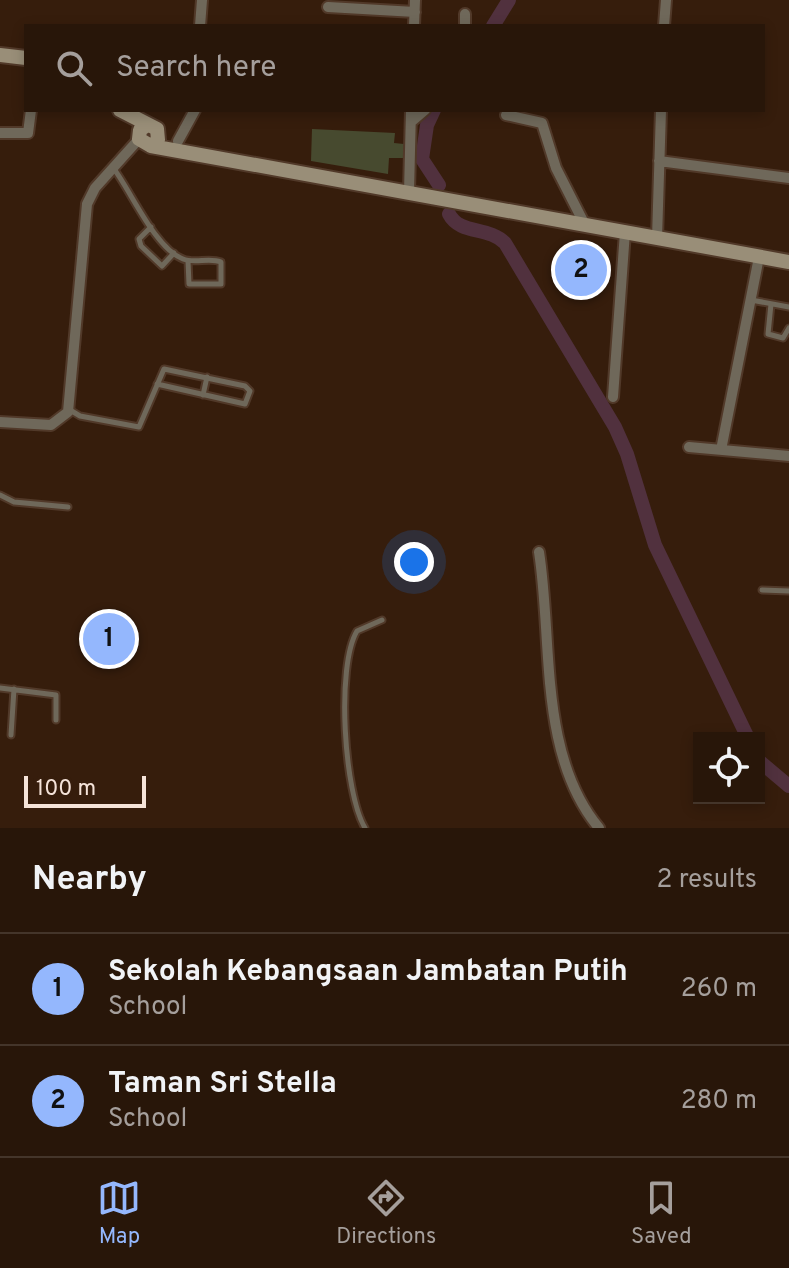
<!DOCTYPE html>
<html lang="en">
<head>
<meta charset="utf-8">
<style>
  body { margin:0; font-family:Overpass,sans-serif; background:#301f12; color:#f1f3f6 }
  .controls { position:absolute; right:24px; bottom:24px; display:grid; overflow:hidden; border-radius:0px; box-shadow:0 4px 12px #0003 }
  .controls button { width:72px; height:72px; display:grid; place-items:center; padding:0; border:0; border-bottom:2px solid #44352a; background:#281609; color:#f1f3f6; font:40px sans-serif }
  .scale { position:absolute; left:24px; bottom:20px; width:122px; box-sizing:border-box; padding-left:8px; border:4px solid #f5e3d9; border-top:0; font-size:22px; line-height:28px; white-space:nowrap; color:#f5e3d9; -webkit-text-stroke:6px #361d0c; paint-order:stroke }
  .you { position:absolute; left:414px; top:562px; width:28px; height:28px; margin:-20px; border:6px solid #fff; border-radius:50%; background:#1a73e8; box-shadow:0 0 0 12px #1a73e833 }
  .badge { display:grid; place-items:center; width:52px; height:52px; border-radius:50%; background:#94b7fd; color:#111; font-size:26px; font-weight:700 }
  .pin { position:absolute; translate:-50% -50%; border:4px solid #fff; box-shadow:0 2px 8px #0006 }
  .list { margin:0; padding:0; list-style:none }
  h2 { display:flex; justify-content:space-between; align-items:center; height:104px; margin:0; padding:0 32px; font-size:34px }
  h2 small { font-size:26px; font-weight:400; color:#a59f9c }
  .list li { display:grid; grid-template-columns:52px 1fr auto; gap:24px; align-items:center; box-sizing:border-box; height:112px; padding:0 32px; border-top:2px solid #44352a }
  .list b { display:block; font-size:30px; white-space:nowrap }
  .list p { margin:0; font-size:26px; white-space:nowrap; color:#a59f9c }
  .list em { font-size:26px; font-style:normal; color:#a59f9c }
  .icon { flex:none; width:44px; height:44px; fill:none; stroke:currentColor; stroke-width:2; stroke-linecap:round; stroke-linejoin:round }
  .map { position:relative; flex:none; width:789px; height:828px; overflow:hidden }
  .search { position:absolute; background:#281609; box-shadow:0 4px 12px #0003; left:24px; right:24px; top:24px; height:88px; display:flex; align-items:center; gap:20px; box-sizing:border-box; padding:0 28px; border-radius:0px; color:#a59f9c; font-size:30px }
  .sheet { height:328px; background:#281609 }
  nav { display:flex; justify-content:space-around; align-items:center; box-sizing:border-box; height:112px; border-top:2px solid #44352a; background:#281609; font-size:22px; color:#a59f9c }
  nav a { display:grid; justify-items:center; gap:4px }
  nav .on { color:#94b7fd }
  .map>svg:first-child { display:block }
</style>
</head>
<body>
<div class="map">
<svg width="789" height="828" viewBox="0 0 789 828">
  <rect width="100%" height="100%" fill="#361d0c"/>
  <!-- green -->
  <path fill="#474a2f" d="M312,129l83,4 -1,10 10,1 -1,14h-14l-1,16 -77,-13z"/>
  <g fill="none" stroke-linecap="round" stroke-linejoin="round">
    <!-- river -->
    <path stroke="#51313e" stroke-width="14" d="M493,26l16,-26
      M434,110l-7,15 -5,34 17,26
      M449,214c11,21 39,12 56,29l110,184 12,27 28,91 93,193
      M759,761l30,25"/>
    <!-- lane casing -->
    <g stroke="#513929" stroke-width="9">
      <path id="lane" d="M114,169c18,24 41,79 69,90 12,5 26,-2 38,3v22h-32l-1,-23
        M151,227l-12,12 2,7 21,20 12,-13
        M751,300l38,7
        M771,304l-3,30 15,4 6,-10
        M203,395l4,-18
        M70,410l10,6 59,11 25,-58 81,17 5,5 -5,13 -88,-20
        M0,495l14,7 54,5
        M762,590l27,1
        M0,688l56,7v25
        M11,735l3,-46
        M365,828c-21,-35 -29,-162 -8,-197l25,-11"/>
    </g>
    <!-- street casing -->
    <g stroke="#513929" stroke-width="14">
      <path id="street" d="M328,7l87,5
        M200,26l2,-26
        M414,26l1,-26
        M465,26v-12
        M664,26l2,-26
        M506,115l36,8 14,45 29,57
        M411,122l14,-12
        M0,133h28l3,-23
        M178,141l17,-31
        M659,161l130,17
        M409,192l2,-82
        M657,238l4,-128
        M613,397l12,-165
        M0,422l51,3 17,-13 19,-208 8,-16 44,-49
        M689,447l100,9
        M721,450l38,-193
        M539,552c14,89 -1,203 60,276"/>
    </g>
    <!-- secondary casing -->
    <g stroke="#513929" stroke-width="18">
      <path id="secondary" d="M0,55l26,3
        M120,110l37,19 1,11 -7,6 -12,-7 1,-9 7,-5
        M151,146l638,116"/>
    </g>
    <!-- lane -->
    <use href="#lane" stroke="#6f685a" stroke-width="5"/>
    <!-- street -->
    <use href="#street" stroke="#6f685a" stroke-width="10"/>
    <!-- secondary -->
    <use href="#secondary" stroke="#998e78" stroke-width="14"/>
  </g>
</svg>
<div class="controls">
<button><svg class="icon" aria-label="locate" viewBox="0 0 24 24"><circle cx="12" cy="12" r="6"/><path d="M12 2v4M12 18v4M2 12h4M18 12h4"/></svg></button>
</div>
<div class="scale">100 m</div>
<div class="you"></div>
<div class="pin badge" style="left:109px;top:639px">1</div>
<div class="pin badge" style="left:581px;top:270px">2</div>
<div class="search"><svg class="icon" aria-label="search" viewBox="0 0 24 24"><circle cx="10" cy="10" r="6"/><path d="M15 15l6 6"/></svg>Search here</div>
</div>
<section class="sheet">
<h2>Nearby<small>2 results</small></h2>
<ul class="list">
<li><span class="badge">1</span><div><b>Sekolah Kebangsaan Jambatan Putih</b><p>School</p></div><em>260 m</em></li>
<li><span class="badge">2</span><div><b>Taman Sri Stella</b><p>School</p></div><em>280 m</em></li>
</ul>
</section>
<nav>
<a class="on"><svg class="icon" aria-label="map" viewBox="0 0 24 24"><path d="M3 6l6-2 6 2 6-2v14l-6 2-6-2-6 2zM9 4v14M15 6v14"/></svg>Map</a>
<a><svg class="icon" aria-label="directions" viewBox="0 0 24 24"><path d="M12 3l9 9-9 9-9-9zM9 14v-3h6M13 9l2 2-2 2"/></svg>Directions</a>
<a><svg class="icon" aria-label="saved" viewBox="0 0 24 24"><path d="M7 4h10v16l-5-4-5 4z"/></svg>Saved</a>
</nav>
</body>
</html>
